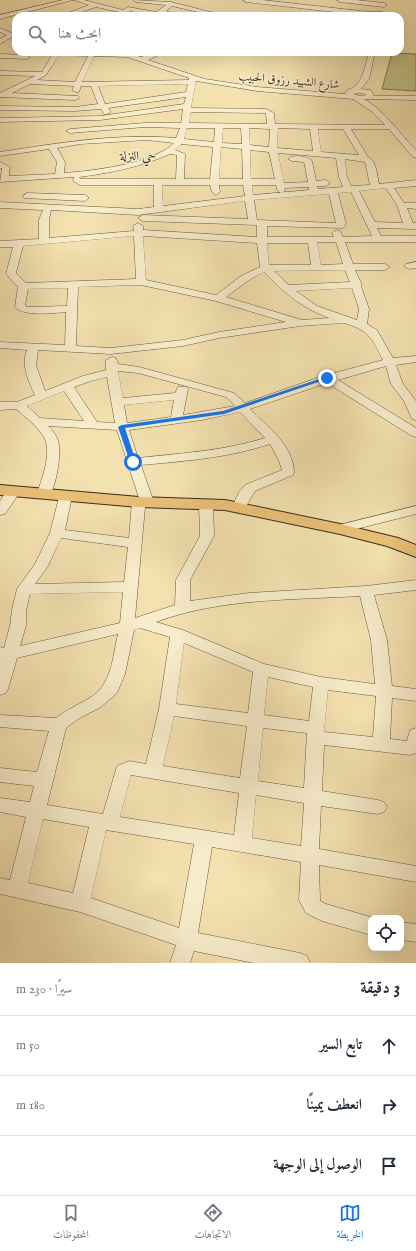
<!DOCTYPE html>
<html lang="ar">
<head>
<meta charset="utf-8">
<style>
  body { margin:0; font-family:"IM FELL English",Amiri,serif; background:#f2f2f3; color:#1f2937; direction:rtl }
  .controls { position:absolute; right:12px; bottom:12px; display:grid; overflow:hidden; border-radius:8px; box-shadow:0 4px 16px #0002 }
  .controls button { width:36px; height:36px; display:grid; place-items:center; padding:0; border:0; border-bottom:1px solid #e0e1e3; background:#fff; color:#1f2937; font:20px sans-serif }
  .stop { position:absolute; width:12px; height:12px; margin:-9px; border:3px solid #1a73e8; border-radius:50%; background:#fff }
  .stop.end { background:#1a73e8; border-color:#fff; box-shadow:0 1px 4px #0008 }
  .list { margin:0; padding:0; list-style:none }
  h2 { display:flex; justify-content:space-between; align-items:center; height:52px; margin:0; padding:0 16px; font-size:17px }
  h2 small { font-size:13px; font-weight:400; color:#747a83 }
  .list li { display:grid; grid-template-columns:26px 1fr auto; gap:12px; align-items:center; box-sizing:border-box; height:60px; padding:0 16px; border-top:1px solid #e0e1e3 }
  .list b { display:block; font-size:15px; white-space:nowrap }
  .list em { font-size:13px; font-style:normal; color:#747a83 }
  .icon { flex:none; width:22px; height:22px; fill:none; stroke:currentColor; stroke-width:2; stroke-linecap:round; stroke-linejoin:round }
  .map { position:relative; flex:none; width:416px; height:963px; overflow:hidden; direction:ltr }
  .search { position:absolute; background:#fff; box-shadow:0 4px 16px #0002; left:12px; right:12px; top:12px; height:44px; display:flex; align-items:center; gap:10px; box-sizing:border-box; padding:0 14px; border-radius:12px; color:#747a83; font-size:15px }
  .sheet { height:232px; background:#fff }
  nav { display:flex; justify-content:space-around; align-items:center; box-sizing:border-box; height:56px; border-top:1px solid #e0e1e3; background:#fff; font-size:11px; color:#747a83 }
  nav a { display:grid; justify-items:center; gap:2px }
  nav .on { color:#1a73e8 }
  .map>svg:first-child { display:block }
</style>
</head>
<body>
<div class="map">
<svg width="416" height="963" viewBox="0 0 416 963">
  <rect width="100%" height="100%" fill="#f3e1af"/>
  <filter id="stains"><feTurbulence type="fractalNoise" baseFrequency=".005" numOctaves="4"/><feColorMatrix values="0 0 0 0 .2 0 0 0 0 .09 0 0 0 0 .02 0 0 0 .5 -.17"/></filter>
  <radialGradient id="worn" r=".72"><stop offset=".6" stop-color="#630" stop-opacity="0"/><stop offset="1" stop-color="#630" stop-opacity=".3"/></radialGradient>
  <!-- green -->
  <path fill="#c3c185" stroke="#7f7652" d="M392,53l24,1v37l-34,-2z"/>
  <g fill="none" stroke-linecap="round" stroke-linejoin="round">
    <!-- minor casing -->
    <g stroke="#695942" stroke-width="1">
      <path id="minor" d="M63,0h10l-73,19v-4z
        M74,0h10l39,10 5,-3 28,5 10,-7 -30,-3 -3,-2 38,2 55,14h-11l-43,-10 -6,5 14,5 -18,-2 -5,2h-8l1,-1 -21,-4 6,5 -13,-1 -3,-3 -23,-5 -27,9h-9l29,-11z
        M243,0h19l108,12h12l3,2 -3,2h-12l-124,-14z
        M337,0h19l28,3 3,2 -3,2 -44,-5z
        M0,28l14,6 1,1 -15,9v-5l7,-4 -7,-3z
        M16,50v2h110l15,5 15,-5h9l-17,8 57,19 52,8 88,7 2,-4c16,-3 18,-25 22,-38h6l-6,27 -8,10 10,1 3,6h42v4l-52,-1c21,12 35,34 52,51v7h-3l-24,-28h-38l17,28c9,4 9,19 11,27l37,-4v6l-22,2 10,15h12v6l-9,-1 6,15h3v6l-39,-1 4,8h35v6h-71l8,22h32l5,3 -5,3h-30l7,15 -1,1 8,23 -2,15 10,6 16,28 23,-2v6l-20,3 7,19 13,17v19l-4,-1 -8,-18 -13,-17 -5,-18 -48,14 78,48v9l-4,-1 -85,-53 -77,26c17,18 43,35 44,63l-1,3 -38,16 -11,19 -5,1 -5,-1 -2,-3 7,-15 6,-7 37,-15 -3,-9 -9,-17c-42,14 -85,17 -129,21l13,38 -2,3 -7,1 -10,111 40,-13 1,-25 24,-44 -1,-32 2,-3 5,-1 5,1 2,3 1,32 -24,44v21l59,-8 117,-7 50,-6v10l-42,5 13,45 5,46 24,3v12l-24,-3 -2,41 17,2 3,-11 6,-2v25l-6,2 -86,-10 -2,46 56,9 6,2 3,5 -3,5 -6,2 -57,-8 -2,43 97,17v16l-97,-17 1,36 6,3 48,14h-3v17l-49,-14 -16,-8 -7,-13 2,-38 -89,-15 -14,86 102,20 7,3 3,7h-56l-60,-12 -4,12h-20l6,-18 -96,-33 -80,-18v-16l10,2 16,-63 -26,-5v-14l30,4 4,-16 -34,-4v-14l37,4 12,-41 -49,-4v-12l56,3c10,-8 20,-12 32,-19 24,-13 24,-40 30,-65l-101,24 -9,31 -2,4 -6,2v-48l4,1 6,-22 2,-16 5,-21 18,-25 15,-31 10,-40 5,-1 5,1 2,3 -7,34 64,8 3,-36 2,-3 5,-1 -22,-68 -69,-4c4,3 7,8 9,12 6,13 -1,48 -8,59l-5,1 -5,-1 -2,-3c5,-17 17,-44 5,-60 -7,-10 -17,-17 -26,-25l-16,1v-8h17l18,-7c-7,-15 -14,-30 -8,-45l-27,-2v-6l65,3 1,-33c-13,1 -42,5 -51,-5l3,-20 -12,-13 7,-27h-13v-6l39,-2v-19l4,-10 -43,-2v-6l138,7 16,-2v-22h-74l-7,-4 1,-4 -74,5 2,-14h-2v-6l10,5 -1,9 46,-2 2,-12 -8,-13 -49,7v-4c59,-9 117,-19 176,-14l4,-10 -35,-1 -75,6 -4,-2 4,-2 75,-6h36l2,-14 -83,11 -100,2v-4l100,-2 84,-12 2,-7 -78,11 3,4 -4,2h-3l-3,-5 -26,2 -75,-1v-4l75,1 23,-3 -7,-18h-10l-2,6h-3l-4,-2 2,-4 -44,-2 -18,9 66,3 1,2 -4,2 -75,-3v-4l35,-17 -35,-1v-4l42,1 10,-17 -34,-1 -3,-2zM59,55l29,1 -13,26 -38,-2 9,-5zM94,56l33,1 62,21v2l-107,2zM196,81l61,10 96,8 18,12 14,14 -110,-1 -1,-11 -8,-4 -75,-1zM188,84l-2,8 -81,12 -7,-18zM359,93l6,1 1,1 -6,1 -7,-2zM191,112l74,1 1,1 1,10 -78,-1zM187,128h28l-1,14 -30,-3zM223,128h18l1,16 -20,-1zM249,128l21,1 -1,18 -19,-2zM278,128l32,1 3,22 -36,-3zM318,129h25l16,26 -38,-3zM147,140l27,3c-21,21 -82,28 -110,30l1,-11 -8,-14 24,-4zM181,144l32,3 -3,32h-26l1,-25 -10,-4zM221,147l21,2 1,30h-24zM250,150l19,2 6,27h-24zM278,153l58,5 3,19 4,10 -25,2 -1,-3h9l4,-3 -4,-3 -10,1 -4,-20c-6,-5 -18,-7 -24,-2l4,2 12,1 4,20 -24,1zM170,154l7,1 -1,24h-95l-2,-2c31,-4 62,-10 91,-23zM345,159l20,3 5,23 -19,1 -4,-9zM162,185h48l2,7 4,3 4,-3 -1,-7h24l2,11 -82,10zM252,185h24l1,5 4,3 3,-1 1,-4 24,-1v3l-56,5zM386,188l11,17 6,18 -28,-1 -16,-31zM351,192l21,44 -29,1 -3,-6 -3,-1 -5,3 2,4h-67v-11l76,2 3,-4 -8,-31zM329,194l7,29 -79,-3 -3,-20zM245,201l3,18 -105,-4 -5,3 5,3 114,4v12l-114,-7v-4l-5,-3 -5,3 1,5 -85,7v-18l2,-10 87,5zM134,236l2,43 -110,4 -10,-10 7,-27zM143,236l114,7 3,24 -19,9 -25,19 -70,-15zM317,242h19l7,22 -22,1zM267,243h41l3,22h-42zM345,270l5,12 -61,3 -15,-14zM264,272c20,21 38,36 65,46l-27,2 -76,-23 23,-17zM141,285l75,16 70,21 -67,10 -36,8 -72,8 -35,-2 2,-59zM68,288l-1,18 -39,1 -3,-1 3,-17zM352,288l7,21 -2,11 -40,-14 -21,-15zM344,323c26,8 27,14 39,37l-60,16 -78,27 -11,-10 -95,-26 -21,-3 -2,-6 -4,-1 -6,3v10l-23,6 -38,15 -9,-26 2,-15 73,4 72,-8 36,-8 81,-12zM118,371l20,2 88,24 9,9 -52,9 5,-26 -2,-2h-8l-3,6 -52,5zM107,377l8,46 -18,-1 -23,-35 17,-6zM64,391l20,30 -44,-3 -13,-12zM174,400l-3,17 -44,6 -3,-18zM240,412l25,26c-41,13 -84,15 -127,20l-9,-28 73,-10zM61,538l67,9 -4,35 -89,2 13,-18zM123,592l-3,31 -100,23 6,-20v-16l4,-16zM360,596l11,44 4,44 -54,-7 -57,-13 -81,-34 -27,-8c64,-24 137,-22 204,-26zM140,628l30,9 -11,72 -13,55 -17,-3 -12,5 -14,48 -56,-9 19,-77 12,-9 23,-12 16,-14 8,-19 9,-44zM184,643l69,29 -5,41 -72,-9zM268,677l45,10 -4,34 -45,-6zM328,690l48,6 -3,41 -49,-5zM174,716l73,10 -7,52 -77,-12zM263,728l44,5 -3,55 -46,-7zM131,775l108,18 -5,42 -114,-18zM256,795l48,8 -3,43 -49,-8zM43,819l46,8 -16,66 -45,-10zM106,830l88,14 -15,84 -88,-30z
        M0,54l27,1 3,2 -3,2 -27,-1z
        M27,193l58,2 4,3 -4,3 -61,-3 -1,-2z
        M416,262v6l-7,1 -5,-3 2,-2z
        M13,488l5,1 2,3 -15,22 -5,1v-14l8,-12z
        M416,506v8l-76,19 -5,-1 -2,-3 2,-3z
        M401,922l15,2v18l-15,-2z"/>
    </g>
    <!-- major casing -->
    <g stroke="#3b2c1e" stroke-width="2">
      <path id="major" d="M0,485l139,12 86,3 115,24 58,14 18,7v12l-29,-11 -47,-12 -115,-24 -86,-3 -139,-12z"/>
    </g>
    <!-- minor -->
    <use href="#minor" fill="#f7eccb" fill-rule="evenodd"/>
    <!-- major -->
    <use href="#major" fill="#eac078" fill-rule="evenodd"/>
  </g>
  <!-- route -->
  <path fill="#1a73e8" d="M325,377l5,1 -106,36 -99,14 11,34 -3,2 -3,-2 -12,-35 4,-2 101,-14z"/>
  <g text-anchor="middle" stroke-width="3" stroke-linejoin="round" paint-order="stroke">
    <!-- far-street labels -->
    <g font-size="12" fill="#3b2c1e" stroke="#f7eccb">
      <text transform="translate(289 80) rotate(5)" y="4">شارع الشهيد رزوق الحبيب</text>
    </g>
    <!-- far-neighbourhood labels -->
    <g font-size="13" fill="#3b2c1e" stroke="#f7eccb">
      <text x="138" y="160">حي النزلة</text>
    </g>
  </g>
  <rect width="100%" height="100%" filter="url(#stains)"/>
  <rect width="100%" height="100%" fill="url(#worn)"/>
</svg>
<div class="controls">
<button><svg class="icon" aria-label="locate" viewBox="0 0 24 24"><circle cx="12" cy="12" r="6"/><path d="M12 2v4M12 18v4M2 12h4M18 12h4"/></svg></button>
</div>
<div class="stop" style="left:133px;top:462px"></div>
<div class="stop end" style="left:327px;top:378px"></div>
<div class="search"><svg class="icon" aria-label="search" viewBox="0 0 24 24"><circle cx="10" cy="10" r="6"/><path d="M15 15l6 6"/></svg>ابحث هنا</div>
</div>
<section class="sheet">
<h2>3 دقيقة<small>سيرًا · 230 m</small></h2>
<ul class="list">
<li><svg class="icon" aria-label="ahead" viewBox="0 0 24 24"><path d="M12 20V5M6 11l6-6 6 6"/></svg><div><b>تابع السير</b></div><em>50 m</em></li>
<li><svg class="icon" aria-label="right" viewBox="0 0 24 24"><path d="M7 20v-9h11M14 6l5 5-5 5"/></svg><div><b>انعطف يمينًا</b></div><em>180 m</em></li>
<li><svg class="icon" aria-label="arrive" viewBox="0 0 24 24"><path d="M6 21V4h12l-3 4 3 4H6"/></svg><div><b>الوصول إلى الوجهة</b></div></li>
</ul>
</section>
<nav>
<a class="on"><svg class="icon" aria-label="map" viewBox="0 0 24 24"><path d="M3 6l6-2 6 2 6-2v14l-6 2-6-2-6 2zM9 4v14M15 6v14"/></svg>الخريطة</a>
<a><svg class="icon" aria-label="directions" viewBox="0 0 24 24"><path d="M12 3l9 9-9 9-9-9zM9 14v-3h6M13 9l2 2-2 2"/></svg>الاتجاهات</a>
<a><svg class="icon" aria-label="saved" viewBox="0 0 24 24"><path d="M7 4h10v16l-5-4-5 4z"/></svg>المحفوظات</a>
</nav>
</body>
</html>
